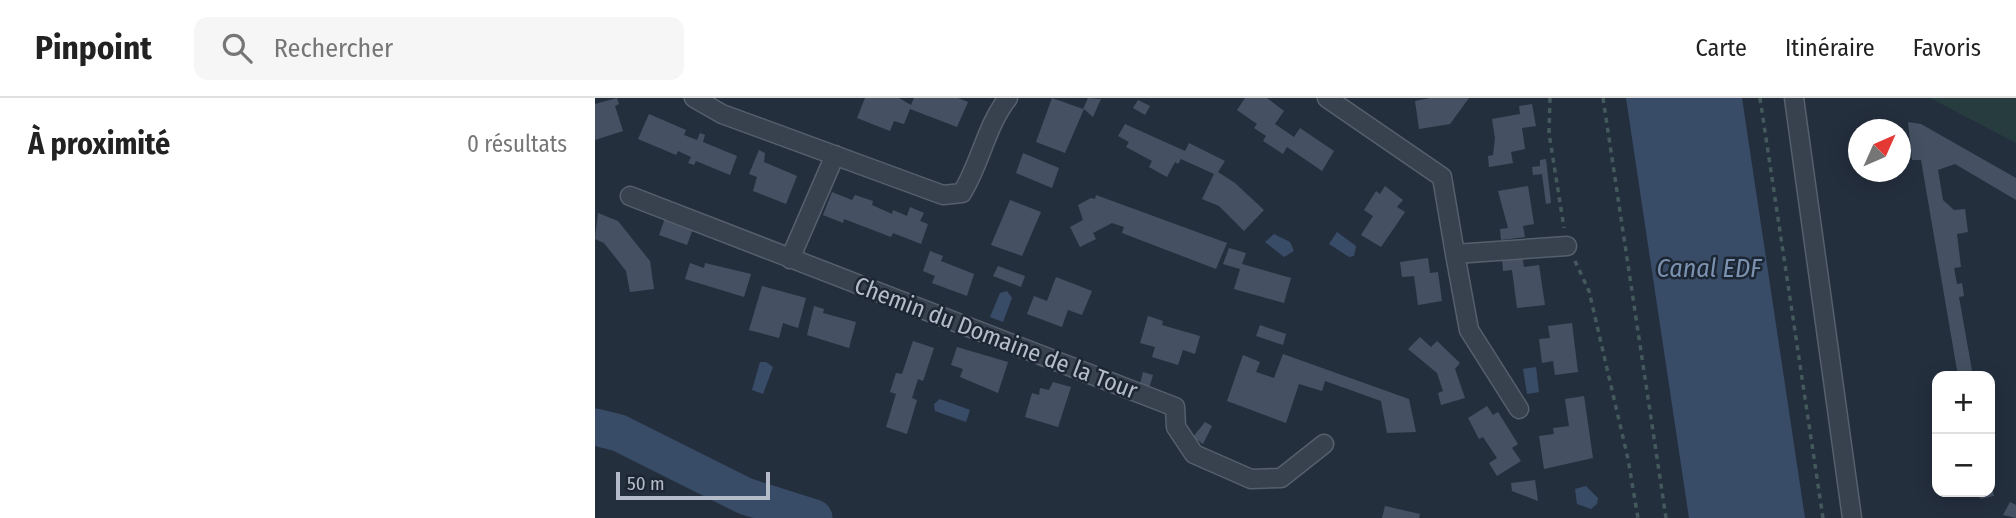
<!DOCTYPE html>
<html lang="fr">
<head>
<meta charset="utf-8">
<style>
  body { margin:0; font-family:"Fira Sans Condensed",sans-serif; background:#f6f6f6; color:#222 }
  .controls { position:absolute; right:21px; bottom:21px; display:grid; overflow:hidden; border-radius:14px; box-shadow:0 4px 18px #0003 }
  .controls button { width:63px; height:63px; display:grid; place-items:center; padding:0; border:0; border-bottom:2px solid #e0e0e0; background:#fff; color:#222; font:35px sans-serif }
  .compass { position:absolute; left:1253px; top:21px; width:63px; height:63px; border-radius:50%; background:#fff; box-shadow:0 4px 18px #0003; rotate:45deg }
  .scale { position:absolute; left:21px; bottom:18px; width:154px; box-sizing:border-box; padding-left:7px; border:4px solid #b4bcc9; border-top:0; font-size:19px; line-height:24px; white-space:nowrap; color:#b4bcc9; -webkit-text-stroke:5px #1d2633; paint-order:stroke }
  .list { margin:0; padding:0; list-style:none }
  h2 { display:flex; justify-content:space-between; align-items:center; height:91px; margin:0; padding:0 28px; font-size:30px }
  h2 small { font-size:23px; font-weight:400; color:#767676 }
  .icon { flex:none; width:38px; height:38px; fill:none; stroke:currentColor; stroke-width:2; stroke-linecap:round; stroke-linejoin:round }
  .map { position:relative; flex:none; width:1421px; height:420px; overflow:hidden }
  header { display:flex; align-items:center; gap:42px; box-sizing:border-box; height:98px; padding:0 35px; background:#fff; border-bottom:2px solid #e0e0e0 }
  header strong { font-size:33px }
  nav { display:flex; gap:38px; margin-inline-start:auto; font-size:24px }
  .search { width:490px; height:63px; background:#f6f6f6; display:flex; align-items:center; gap:18px; box-sizing:border-box; padding:0 24px; border-radius:14px; color:#767676; font-size:26px }
  main { display:flex }
  aside { flex:1; background:#fff }
  .map>svg:first-child { display:block }
</style>
</head>
<body>
<header>
<strong>Pinpoint</strong>
<div class="search"><svg class="icon" aria-label="search" viewBox="0 0 24 24"><circle cx="10" cy="10" r="6"/><path d="M15 15l6 6"/></svg>Rechercher</div>
<nav><a>Carte</a><a>Itinéraire</a><a>Favoris</a></nav>
</header>
<main>
<aside>
<h2>À proximité<small>0 résultats</small></h2>
<ul class="list">
</ul>
</aside>
<div class="map">
<svg width="1421" height="420" viewBox="0 0 1421 420">
  <rect width="100%" height="100%" fill="#242f3e"/>
  <!-- green -->
  <path fill="#263c3f" d="M1335,0h86v45z"/>
  <!-- water -->
  <path fill="#394c67" d="M1031,0h116l63,420h-116z
    M742,134l19,14 -2,10 -5,1 -20,-13z
    M679,136l16,8 4,9 -10,6 -19,-15z
    M412,193l5,7 -9,24 -13,-5 10,-24z
    M165,264h6l7,5 -10,27 -11,-4z
    M941,269l3,25 -12,2 -4,-25z
    M345,301l30,11 -4,12 -31,-11 -1,-7z
    M991,388l12,12 -1,6 -6,5 -14,-5 -2,-15z"/>
  <g fill="none" stroke-linecap="round" stroke-linejoin="round">
    <!-- river -->
    <path stroke="#394c67" stroke-width="37" d="M0,329l24,6 126,63 69,22"/>
  </g>
  <!-- building -->
  <path fill="#455162" d="M22,0l2,6 -4,2 8,25 -28,9v-36z
    M270,0h34l12,7 3,-7h44l10,4 -11,25 -47,-18 -6,15 -10,-3 -4,10 -33,-13z
    M457,0l31,11 5,-11 13,1 -8,18 -9,-8 -19,44 -29,-11z
    M650,0h22l17,13 -9,13 19,13 6,-9 34,23 -12,20 -35,-24 -4,7 -20,-13 3,-5 -12,-8 3,-4 -20,-14z
    M835,0h39l-19,26 -31,5 -4,-28z
    M543,2l12,6 -5,9 -12,-7z
    M937,6l4,22 -14,2 3,21 -14,3 2,11 -24,4 -1,-11 5,-1 2,-17 -3,-19 28,-5 -1,-8z
    M54,16l37,16 -2,5 13,5 3,-7 5,2 -2,7 34,14 -7,19 -34,-14 -2,4 -6,-2 3,-6 -13,-6 -2,4 -38,-16z
    M1313,24l13,2 95,54v22l-61,-36 -17,6 5,30 11,10 11,-1 3,23 -11,2 4,33 -7,1 3,16 5,-1 2,13 -5,1 14,79h-15l-37,-216h-9z
    M530,26l60,27 4,-8 36,18 -7,11 17,11 29,27 -20,21 -25,-25 -17,-7 12,-25 -33,-15 -3,5 -3,-2 -8,15 -18,-10 3,-6 -26,-14 3,-5 -11,-6z
    M164,52l6,3 -1,9 33,14 -11,28 -33,-13 4,-14 -8,-3z
    M428,55l36,15 -7,20 -36,-15z
    M951,61l5,44 -5,1 -4,-30 -9,1 -1,-8 8,-1v-6z
    M790,88l18,14 -6,7 8,5 -24,35 -20,-12 12,-19 -9,-6 12,-19 4,3z
    M933,88l6,38 -11,2 2,11 -24,3 -1,-11 8,-1 -10,-37z
    M237,94l20,8 3,-5 18,6 -1,4 20,9 1,-4 14,6 3,-9 14,6 -4,8 8,3 -7,20 -28,-11 -2,4 -47,-18 -1,4 -20,-8z
    M501,97l131,48 -11,26 -94,-36 2,-6 -12,-4 -19,10 3,6 -16,8 -10,-20 13,-7 -5,-15 13,-7 4,1z
    M415,102l31,12 -19,44 -31,-11z
    M3,115l20,8 32,40 4,28 -24,3 -4,-21 -22,-28 -9,-4z
    M70,120l28,11 -6,16 -28,-10z
    M634,150l17,5 -4,11 49,14 -7,25 -50,-14 6,-20 -17,-5z
    M335,153l13,5 -2,5 33,13 -7,22 -35,-13 3,-7 -12,-5z
    M927,157l2,12 15,-2 6,40 -28,3 -5,-38 -9,1 -1,-14z
    M833,160l2,15 8,-1 4,29 -24,4 -4,-29 -12,1 -2,-15z
    M95,165l14,5 1,-5 46,11 -7,23 -59,-18z
    M403,168l27,10 -4,11 -28,-11z
    M461,179l36,14 -10,24 -14,-5 -6,17 -35,-13 7,-18 13,5z
    M167,188l44,12 -8,30 -15,-5 -4,15 -30,-8z
    M219,208l10,3 -1,4 33,9 -7,26 -42,-13z
    M553,218l15,5 -1,4 38,11 -5,18 -12,-4 -5,15 -26,-8 3,-10 -15,-4z
    M977,225l6,49 -23,3 -2,-14 -11,2 -3,-24 11,-1 -2,-12z
    M665,227l26,9 -3,11 -27,-9z
    M825,239l11,10 6,-6 23,22 -5,6 10,29 -24,7 -3,-12 5,-2 -6,-18 -29,-24z
    M318,243l21,7 -11,33 -5,-2 -6,19 5,2 -10,34 -21,-7 10,-33 -6,-2 6,-19 6,1z
    M362,249l51,15 -10,31 -38,-16 3,-8 -12,-4z
    M688,256l126,45 7,33 -29,1 -6,-32 -56,-20 -3,10 -23,-7 -13,39 -59,-22 16,-46 17,7 -4,10 18,6z
    M548,274l10,3 -5,17 -9,-4z
    M458,284l18,5 -13,40 -33,-10 7,-24 7,2 1,-7 9,2z
    M989,298l9,62 -49,11 -5,-33 15,-2 -1,-6 16,-2 -4,-27z
    M892,308l6,9 5,-3 20,32 -6,4 9,13 -24,15 -8,-13 8,-5 -14,-21 -4,2 -11,-21z
    M610,324l7,4 -9,18 -10,-7z
    M1395,380l4,18 -14,3 -1,-7h11z
    M940,382l3,21 -26,-10 -1,-8z
    M1415,404l6,3v13l-13,-3z
    M790,408l35,8 -1,4h-37z"/>
  <g fill="none" stroke-linecap="round" stroke-linejoin="round">
    <!-- minor casing -->
    <g stroke="#565f6c" stroke-width="21">
      <path id="minor" d="M99,0l28,16 221,81 19,-2c19,-31 24,-67 46,-95
        M732,0l115,79 13,77 112,-8
        M1199,0l58,420
        M35,98l545,211 1,20 18,27 57,25 30,-1 43,-34
        M860,156l14,76 50,79
        M195,161l45,-104"/>
    </g>
    <!-- path -->
    <path stroke="#44595c" stroke-width="3.5" stroke-dasharray="5 5" stroke-linecap="butt" d="M955,0l-1,35 15,95
      M1008,0l63,420
      M1165,0l63,420
      M980,163l14,30 39,168 10,59"/>
    <!-- minor -->
    <use href="#minor" stroke="#38414e" stroke-width="18"/>
  </g>
  <g text-anchor="middle" stroke-width="5" stroke-linejoin="round" paint-order="stroke">
    <!-- street labels -->
    <g font-size="24" fill="#b4bcc9" stroke="#1d2633">
      <text transform="translate(401 240) rotate(21)" y="8">Chemin du Domaine de la Tour</text>
    </g>
    <!-- water labels -->
    <g font-size="26" font-style="italic" fill="#7c92b1" stroke="#1d2633">
      <text x="1114" y="179">Canal EDF</text>
    </g>
  </g>
</svg>
<div class="controls">
<button>+</button>
<button>−</button>
</div>
<svg class="compass" viewBox="-18 -18 36 36"><path d="M0-13l5 13h-10z" fill="#e53935"/><path d="M0 13l5-13h-10z" fill="#767676"/></svg>
<div class="scale">50 m</div>
</div>
</main>
</body>
</html>
